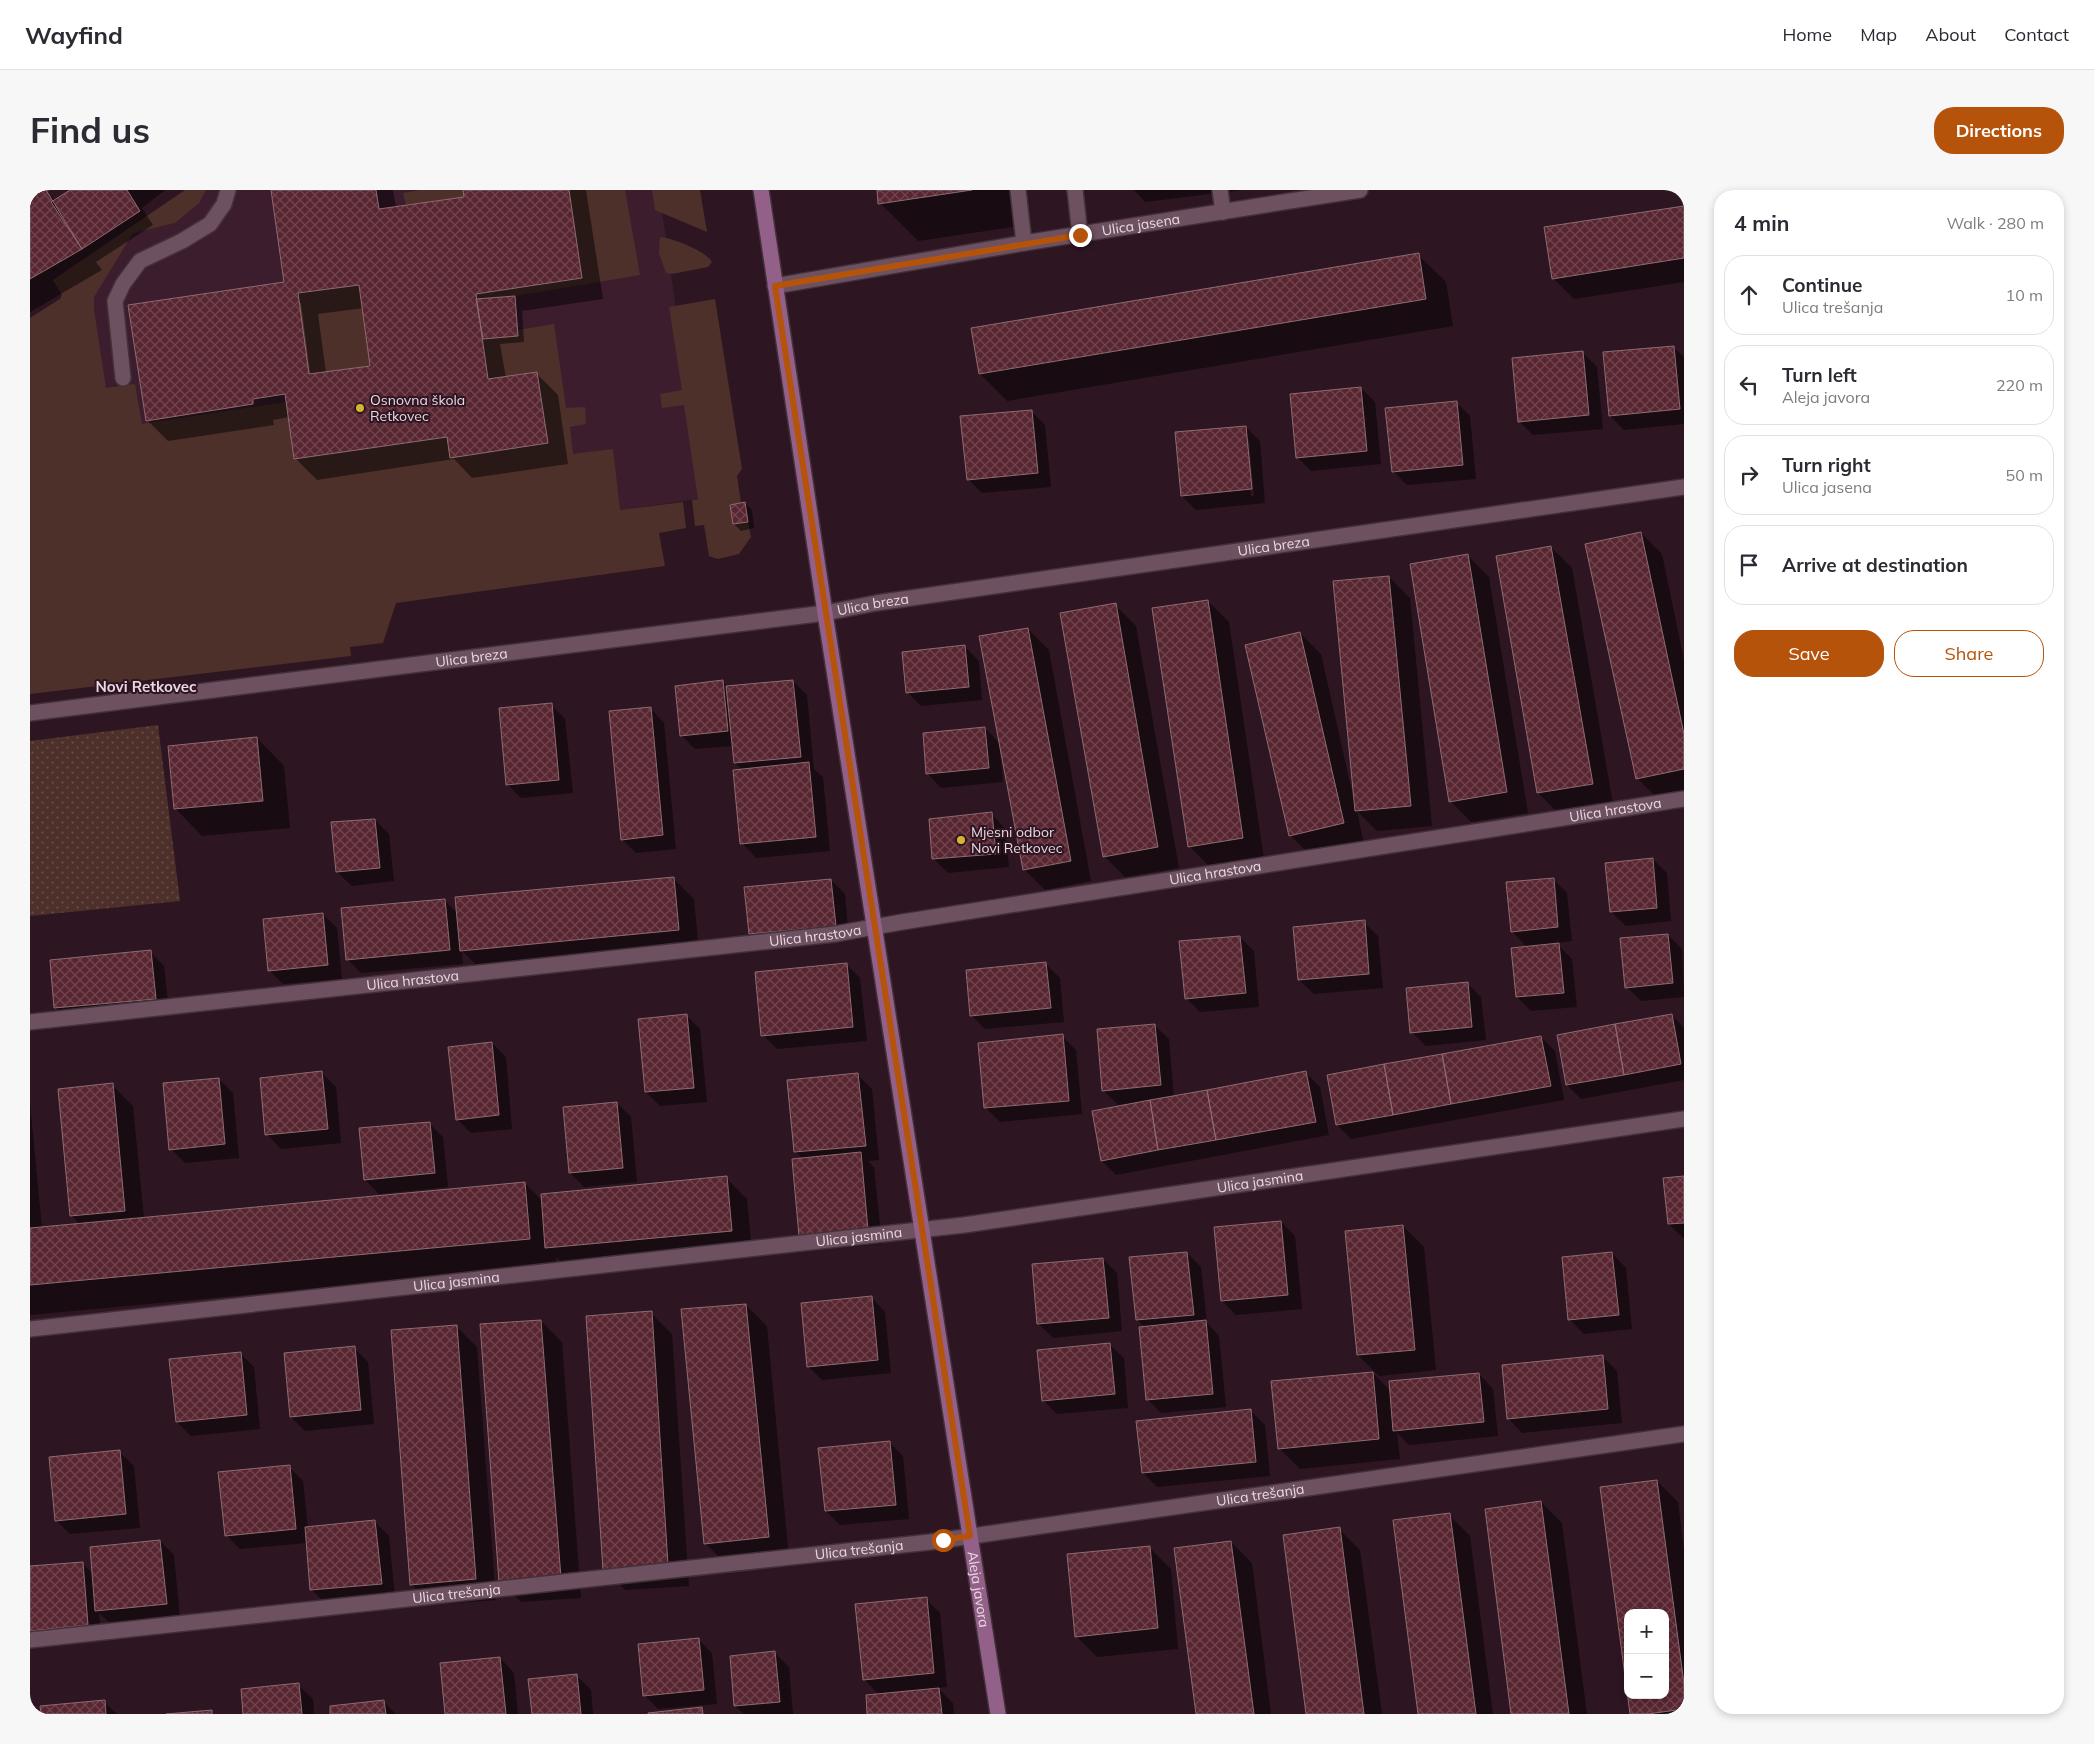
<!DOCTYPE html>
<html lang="en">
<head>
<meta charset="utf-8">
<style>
  body { margin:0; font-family:Mulish,sans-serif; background:#f7f7f7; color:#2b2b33 }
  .controls { position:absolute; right:15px; bottom:15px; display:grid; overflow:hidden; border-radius:10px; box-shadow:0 2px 8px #0003 }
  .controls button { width:45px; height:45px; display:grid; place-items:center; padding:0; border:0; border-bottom:1px solid #e1e1e2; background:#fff; color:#2b2b33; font:25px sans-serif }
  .stop { position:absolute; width:15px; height:15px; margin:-11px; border:4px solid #b45309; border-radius:50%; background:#fff }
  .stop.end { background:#b45309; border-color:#fff; box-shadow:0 1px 5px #0008 }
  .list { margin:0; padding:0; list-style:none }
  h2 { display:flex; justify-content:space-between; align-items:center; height:65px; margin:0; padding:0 20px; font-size:21px }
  h2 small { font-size:16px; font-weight:400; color:#7c7c81 }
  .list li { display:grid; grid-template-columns:32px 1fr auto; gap:15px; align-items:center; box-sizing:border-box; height:80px; margin:0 10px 10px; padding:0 10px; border:1px solid #e1e1e2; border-radius:20px }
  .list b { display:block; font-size:19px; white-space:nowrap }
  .list p { margin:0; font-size:16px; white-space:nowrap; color:#7c7c81 }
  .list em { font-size:16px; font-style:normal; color:#7c7c81 }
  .actions { display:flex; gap:10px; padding:15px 20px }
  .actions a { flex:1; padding:11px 0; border:1px solid #b45309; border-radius:20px; text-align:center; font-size:18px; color:#b45309 }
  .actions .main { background:#b45309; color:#fff }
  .icon { flex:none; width:28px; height:28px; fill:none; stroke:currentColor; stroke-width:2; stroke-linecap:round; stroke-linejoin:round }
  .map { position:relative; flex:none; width:1654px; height:1524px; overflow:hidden; border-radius:20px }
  header { display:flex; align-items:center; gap:30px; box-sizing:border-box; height:70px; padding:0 25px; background:#fff; border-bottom:1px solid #e1e1e2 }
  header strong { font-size:24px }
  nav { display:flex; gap:28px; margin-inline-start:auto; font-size:18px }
  .intro { display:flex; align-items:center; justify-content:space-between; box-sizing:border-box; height:120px; padding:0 30px }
  h1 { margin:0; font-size:35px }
  .button { padding:12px 22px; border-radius:20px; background:#b45309; color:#fff; font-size:18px; font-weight:700 }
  main { display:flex; gap:30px; padding:0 30px }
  aside { flex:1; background:#fff; border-radius:20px; box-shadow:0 2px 8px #0003 }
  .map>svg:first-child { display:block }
</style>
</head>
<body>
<header>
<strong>Wayfind</strong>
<nav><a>Home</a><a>Map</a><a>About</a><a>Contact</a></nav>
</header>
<div class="intro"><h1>Find us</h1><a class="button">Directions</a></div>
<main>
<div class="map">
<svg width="1654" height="1524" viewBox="0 0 1654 1524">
  <defs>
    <pattern id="park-dots" width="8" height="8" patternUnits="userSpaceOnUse" patternTransform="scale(1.25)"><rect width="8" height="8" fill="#4e302a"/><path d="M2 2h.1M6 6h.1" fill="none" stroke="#684d49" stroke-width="1.8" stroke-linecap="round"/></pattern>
    <pattern id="building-cross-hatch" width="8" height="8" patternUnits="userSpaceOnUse" patternTransform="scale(1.25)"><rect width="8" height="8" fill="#582631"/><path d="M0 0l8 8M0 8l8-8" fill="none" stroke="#70454f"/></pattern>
  </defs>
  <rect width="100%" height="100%" fill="#2d1522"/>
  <!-- built -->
  <path fill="#3c1d2e" d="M155,0h474l44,308 -486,72 -187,-252 30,-19 2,-4 -9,-15z"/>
  <!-- grass -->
  <path fill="#4e302a" d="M155,0h21l-7,13 -24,20 -42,10 -39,64v13l12,78 29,-4 7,40 144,-22 9,57 152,-22 101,6 -11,-71 -49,7 -5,-40 35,-3v-6l36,-6 12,84 19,-1 1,17 -16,3 3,27 40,-5 7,61 63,-8 3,26 -27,5 6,33 -269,37 -13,40 -33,4 1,9 -321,38v-376l30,-19 2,-4 -9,-15z
    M391,0h42l1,7 -58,8 -3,-12z
    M539,0h56l15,85 -125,21 -39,3v-5l106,-16z
    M622,0h48l7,42 -52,-22z
    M630,47c13,1 46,14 52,25l-4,5 -36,7 -6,-1 -7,-20z
    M329,95l11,81 -61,8 -11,-81z
    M685,109l27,170 -5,7 4,27 -11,2 3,19 15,-2 3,15 -12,17 -21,5 -9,-3 -5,-31 -9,1 -3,-26 6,-1 -14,-94 -22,3 -2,-14 22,-4 -13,-83z"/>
  <!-- park -->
  <path fill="url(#park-dots)" d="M128,535l22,176 -150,15v-175z"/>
  <!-- shadow -->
  <path fill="#0007" fill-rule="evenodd" d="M14,0l12,11 16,-11h93l-23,18 11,17 -57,37 6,8 -72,42v-114z
    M242,0h121l3,17 69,-9 -1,-8h122l17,109 -81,12 2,31 -24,2 6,34 31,-4 21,21 10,69 -96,14 -18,-19 -137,21 -21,-21 -7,-42 -16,3 1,5 -106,16 -21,-21 139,-137zM268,113h3l10,77 -3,1zM334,118l7,59 -45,6 -8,-59z
    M848,0h143l5,35 -108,16 -38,-38z
    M1104,0h109l-98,12z
    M1654,17v75l-110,17 -21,-21z
    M1388,65l28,27 7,44 -446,75 -27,-27z
    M1643,157l11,10v67l-60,6 -14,-14z
    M1553,163l14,14 6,62 -70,6 -14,-14z
    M1331,198l14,14 6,62 -70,7 -14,-14z
    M1426,212l14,14 6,63 -69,6 -14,-14z
    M1001,221l14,14 6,62 -69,6 -14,-14z
    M1216,237l14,14 5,62 -69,7 -14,-14zM1216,250h3l5,56h-3z
    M715,313l7,7 2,18 -13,3 -7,-7z
    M1611,343l21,21 22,106v134l-26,5 -21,-21z
    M1521,357l21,21 41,236 -54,10 -21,-21z
    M1438,366l21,21 39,236 -57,9 -21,-21z
    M1359,387l21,21 22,228 -55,5 -20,-20 7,33 -53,12 -21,-21 10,-202 21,21 32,142h2z
    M1178,411l21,21 35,237 -54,8 -21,-21z
    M1085,415l21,21 43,242 -54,9 -21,-21z
    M998,439l21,21 42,231 -46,9 -21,-21 -22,-119 -2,1 3,31 -62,6 -14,-15 58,-45 15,16z
    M935,457l14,14 3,39 -61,6 -14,-14z
    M763,491l14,14 7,74 9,8 7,74 -74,7 -14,-15v-73l-7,-7 -2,-17 -38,3 -14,-14 42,-53 5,5z
    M521,515l14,14 8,74 -52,5 -14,-14z
    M620,518l14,15 12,126 -40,4 -14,-14z
    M227,548l27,28 6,62 -88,8 -27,-28z
    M961,624l14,14 4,39 -61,6 -14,-14z
    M345,630l14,14 5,47 -42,5 -15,-14z
    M1623,669l14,14 4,48 -45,5 -15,-14z
    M643,688l21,21 5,52 -216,20 -21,-20 1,13 -102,9 -14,-14 97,-59 14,14z
    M1523,689l14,14 5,48 -16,2 16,16 5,48 -46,4 -14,-14 -4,-48 15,-1 -16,-17z
    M801,690l14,14 4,46 -85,8 -14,-14 -4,-46z
    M293,724l14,14 5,51 -59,5 -14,-14z
    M1334,732l14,14 5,52 -69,6 -15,-14z
    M1638,745l14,14 2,48 -43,4 -14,-14z
    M1210,747l14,14 5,56 -59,5 -14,-14z
    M120,762l14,14 5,46 -99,10 -14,-14z
    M816,774l14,14 7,63 -90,8 -14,-14z
    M1016,774l14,14 4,44 -79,7 -14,-14z
    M1437,793l14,14 5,43 -60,6 -14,-14z
    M656,825l14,14 7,73 -47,4 -14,-14z
    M1642,825l12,13v52l-103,19 -14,-14z
    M1124,835l15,14 5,58 132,-24 14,14 9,48 -213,40 -14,-14 24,-57 -8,1 -14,-14z
    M1032,846l14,14 6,64 -82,8 -14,-14z
    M1511,847l14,14 9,49 -213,39 -14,-14 -9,-49z
    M462,853l14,14 6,72 -41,4 -14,-14z
    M292,883l14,14 5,56 -60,6 -14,-15z
    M828,885l14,14 7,71 -11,1 6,6 8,77 -68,6 -14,-14 3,-77 -7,-7z
    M189,889l14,14 6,65 -54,5 -14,-14z
    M82,895l21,21 11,113 381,-36 17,18 184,-23 21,21 5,52 -184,18 -12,-12 1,9 -527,49v-212l12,125 38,-3 -9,-10z
    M587,913l14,14 6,65 -53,5 -14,-14z
    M399,933l14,14 5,50 -69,7 -14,-14z
    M1654,987v61h-1l-14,-14z
    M1251,1032l14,14 7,73 -66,6 -14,-14z
    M1373,1036l21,21 12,123 -57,6 -21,-21z
    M1157,1063l14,14 6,56 12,13 7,71 -65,6 -14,-14 -2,-72 -8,-7z
    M1582,1063l14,15 6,61 -48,5 -14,-14z
    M1073,1069l14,14 5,58 -69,7 -14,-14z
    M841,1107l14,15 6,61 -69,7 -14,-14z
    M716,1115l21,21 22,232 -63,6 -21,-21z
    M621,1123l21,21 17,252 -64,4 -21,-21z
    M511,1131l21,21 19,256 -60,4 -21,-21z
    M426,1136l21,21 19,253 -64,5 -21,-21z
    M1079,1154l15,14 4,50 -71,6 -14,-14z
    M324,1158l14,14 6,62 -69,7 -14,-14z
    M210,1163l14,14 6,62 -69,7 -14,-14z
    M1573,1167l14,14 5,52 -100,10 -14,-15z
    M1343,1183l18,19 88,-18 14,15 5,47 -89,9 -12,-12 3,26 -100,10 -21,-21z
    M1221,1221l14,14 5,51 -113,11 -14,-14z
    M859,1252l14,14 6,63 -69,6 -14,-14z
    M89,1262l15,14 6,62 -70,6 -14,-14z
    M259,1277l14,14 5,47 67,-6 14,14 6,62 -69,6 -14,-14 -5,-47 -67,6 -14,-14z
    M1627,1291l21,21 6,49v163h-53l34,-19v-82l-63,-125z
    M1511,1312l21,21 25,191h-74z
    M1419,1325l21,21 23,178h-74z
    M1309,1339l21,21 22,164h-74z
    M130,1351l14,14 6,63 -69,6 -12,-11 3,26 -72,4v-75l52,-5 11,11z
    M1201,1352l21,21 19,151h-74z
    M1120,1358l21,21 7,80 -81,8 -21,-21z
    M896,1409l14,14 7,74 -9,1 15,15 1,11h-85l10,-19 -15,-16z
    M668,1449l14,14 5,51 -59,5 -14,-14z
    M745,1463l14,14 4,47h-49l-9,-8z
    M470,1468l14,15 4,41h-72z
    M547,1486l14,14 2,24h-60z
    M268,1495l15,14 1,15h-69z
    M74,1512l13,12h-75z
    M354,1512l12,12h-64z"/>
  <!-- building -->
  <path fill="url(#building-cross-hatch)" stroke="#8e6b70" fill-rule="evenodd" d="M12,0h4l36,59 -52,30v-82z
    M40,0h57l13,21 -58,38 -31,-47z
    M241,0h105l3,19 85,-12 -1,-7h106l13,88 -106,16 12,85 49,-7 11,71 -98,15 -3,-21 -153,22 -9,-65 -32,5v5l-107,17 -18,-116 156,-23zM329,95l11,81 -61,8 -11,-81z
    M847,0h95l-94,14z
    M1654,16v52l-132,21 -8,-52z
    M1389,63l7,46 -447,75 -8,-46z
    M485,106l3,40 -35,3 -7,-40z
    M1644,156l6,63 -71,7 -6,-64z
    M1553,161l6,64 -71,7 -6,-64z
    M1331,197l6,64 -71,7 -6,-64z
    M1427,211l6,64 -71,7 -7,-64z
    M1002,220l6,63 -71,7 -7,-64z
    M1216,236l6,63 -71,7 -6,-64z
    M715,312l3,20 -15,2 -3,-19z
    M1611,342l43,202v35l-48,10 -51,-235z
    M1521,356l42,238 -56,9 -41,-237z
    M1438,364l39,238 -58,10 -39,-238z
    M1359,386l22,230 -56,5 -22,-230z
    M1178,410l35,238 -55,9 -36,-239z
    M1086,413l42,244 -55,10 -43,-244z
    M998,438l43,233 -48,9 -44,-234z
    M1270,442l44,191 -55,13 -44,-191z
    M935,455l4,42 -63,6 -4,-41z
    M693,490l5,51 -48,5 -5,-50z
    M763,490l8,77 -67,6 -8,-77z
    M522,513l7,77 -53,5 -7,-77z
    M621,517l12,128 -42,5 -12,-129z
    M955,537l4,41 -63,6 -3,-41z
    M227,547l6,64 -89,8 -6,-63z
    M779,572l7,75 -76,7 -7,-74z
    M962,622l4,42 -64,5 -3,-40z
    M345,629l5,49 -44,4 -5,-50z
    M1623,668l4,50 -47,4 -5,-49z
    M644,687l5,53 -219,21 -5,-54z
    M1524,688l4,49 -47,5 -5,-50z
    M801,689l5,47 -87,8 -5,-47z
    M415,709l5,51 -104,10 -5,-52z
    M293,723l5,52 -60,6 -5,-52z
    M1335,730l4,54 -71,6 -5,-53z
    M1638,744l5,49 -48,5 -5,-50z
    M1210,746l6,57 -61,6 -6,-58z
    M1529,753l5,50 -48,4 -5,-49z
    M121,760l5,49 -102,9 -4,-48z
    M1016,772l5,46 -81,8 -4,-46z
    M817,773l6,64 -92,9 -6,-64z
    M1438,792l4,45 -62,6 -4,-45z
    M657,824l7,74 -49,4 -7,-73z
    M1642,824l9,50 -57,11 -9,-51z
    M1125,834l6,61 -59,6 -5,-62z
    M1585,834l9,51 -58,10 -9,-50z
    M1033,844l6,67 -85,7 -6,-65z
    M1511,846l10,50 -100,18 -9,-50z
    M462,852l7,73 -43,5 -8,-73z
    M1412,864l9,50 -58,11 -9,-51z
    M1354,874l9,51 -57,10 -9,-50z
    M292,881l6,58 -63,6 -5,-57z
    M1276,881l10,51 -100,18 -9,-50z
    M828,883l8,73 -72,6 -7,-72z
    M189,888l6,66 -56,6 -6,-67z
    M83,893l12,128 -55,5 -12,-127z
    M1177,900l9,50 -58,10 -8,-50z
    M1120,910l8,50 -57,11 -9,-50z
    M587,912l6,66 -54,5 -6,-66z
    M400,932l5,51 -71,7 -5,-52z
    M831,962l7,78 -69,6 -7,-77z
    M697,986l5,55 -187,17 -4,-54z
    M1654,986v47l-16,1 -5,-46z
    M495,992l5,57 -500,46v-57z
    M1251,1031l7,74 -67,6 -7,-74z
    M1373,1035l12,125 -58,5 -12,-124z
    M1157,1062l7,63 -58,5 -7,-63z
    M1582,1062l7,63 -51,5 -6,-63z
    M1073,1068l6,60 -72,6 -5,-60z
    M842,1106l6,64 -71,7 -6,-64z
    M716,1114l23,233 -65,7 -23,-235z
    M622,1121l16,254 -65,5 -17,-254z
    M511,1130l20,258 -62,4 -19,-258z
    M1176,1130l7,74 -67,6 -7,-73z
    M427,1135l19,254 -66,6 -19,-255z
    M1080,1153l5,51 -73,7 -5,-51z
    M325,1156l6,64 -71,7 -6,-64z
    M211,1162l6,63 -71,7 -7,-63z
    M1573,1165l5,54 -101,10 -5,-54z
    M1343,1182l6,67 -101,10 -7,-68z
    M1449,1183l5,49 -91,9 -4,-50z
    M1221,1219l5,53 -114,11 -6,-52z
    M860,1251l6,64 -71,6 -7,-63z
    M90,1260l6,64 -71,7 -6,-64z
    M260,1275l6,64 -71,7 -7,-64z
    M1627,1290l27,204v25l-36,5h-18l-30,-227zM1598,1423h37v82h-37z
    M1511,1311l28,213h-58l-26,-205z
    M1420,1323l26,201h-58l-25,-194z
    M345,1330l7,64 -72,6 -5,-63z
    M1310,1337l24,187h-58l-23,-179z
    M130,1350l7,64 -72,7 -5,-64z
    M1201,1351l23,173h-58l-22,-166z
    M1120,1356l8,82 -83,9 -8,-83z
    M53,1372l5,63 -58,6v-65z
    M897,1407l7,76 -71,7 -8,-76z
    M669,1448l5,52 -61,6 -5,-52z
    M745,1461l5,51 -46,4 -4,-50z
    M470,1467l6,57h-61l-5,-51z
    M547,1484l4,40h-49l-4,-35z
    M269,1493l3,31h-59l-2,-25z
    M909,1498l3,26h-75l-1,-19z
    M75,1510l1,14h-65l-1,-8z
    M354,1510l2,14h-56v-8z
    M672,1517l1,7h-55v-1z
    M182,1520v4h-46z"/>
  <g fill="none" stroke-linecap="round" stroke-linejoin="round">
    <!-- lane casing -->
    <g stroke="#43313a" stroke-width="18">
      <path id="lane" d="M988,0l6,53
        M1045,0l5,45
        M1190,0l3,22
        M93,188l-8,-77 8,-17 17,-23 42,-20 28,-17 14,-20 4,-14"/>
    </g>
    <!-- street casing -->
    <g stroke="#43313a" stroke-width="18">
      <g id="street">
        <path id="s1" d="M745,96l249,-43 336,-53"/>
        <path id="s2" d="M0,523l795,-100 51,-10 808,-116"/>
        <path id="s3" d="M0,832l805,-88 67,-12 782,-123"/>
        <path id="s4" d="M0,1139l934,-104 720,-106"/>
        <path id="s5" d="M0,1450l900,-98 754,-108"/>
      </g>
    </g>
    <!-- secondary casing -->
    <g stroke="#43313a" stroke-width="18">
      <g id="secondary">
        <path id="s6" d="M731,0l64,423 173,1101"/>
      </g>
    </g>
    <!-- lane -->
    <use href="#lane" stroke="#6e5160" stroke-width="15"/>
    <!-- street -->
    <use href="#street" stroke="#6e5160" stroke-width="15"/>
    <!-- secondary -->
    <use href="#secondary" stroke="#93608a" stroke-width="15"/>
  </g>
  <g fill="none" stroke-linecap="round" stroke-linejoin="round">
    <!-- route -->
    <path stroke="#b45309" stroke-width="6" d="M913,1350l27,-4 -195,-1250 305,-51"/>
  </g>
  <!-- markers -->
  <g fill="#d6b534" stroke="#2d1522" stroke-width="2">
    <circle cx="330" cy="218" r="5"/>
    <circle cx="931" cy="650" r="5"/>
  </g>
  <g text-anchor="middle" stroke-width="4" stroke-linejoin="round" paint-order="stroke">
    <!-- street labels -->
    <g font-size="14" fill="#ead8e1" stroke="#2d1522">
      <text dy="5" stroke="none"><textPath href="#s1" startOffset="371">Ulica jasena</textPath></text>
      <text dy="5" stroke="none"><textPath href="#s2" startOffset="1255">Ulica breza</textPath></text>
      <text dy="5" stroke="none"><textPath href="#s2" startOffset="850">Ulica breza</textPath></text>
      <text dy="5" stroke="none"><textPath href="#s2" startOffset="445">Ulica breza</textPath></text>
      <text dy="5" stroke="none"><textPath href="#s3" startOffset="1600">Ulica hrastova</textPath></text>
      <text dy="5" stroke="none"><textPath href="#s3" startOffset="1195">Ulica hrastova</textPath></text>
      <text dy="5" stroke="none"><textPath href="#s3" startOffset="790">Ulica hrastova</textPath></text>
      <text dy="5" stroke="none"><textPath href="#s3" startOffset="385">Ulica hrastova</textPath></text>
      <text dy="5" stroke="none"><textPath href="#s4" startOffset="1239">Ulica jasmina</textPath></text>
      <text dy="5" stroke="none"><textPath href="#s4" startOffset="834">Ulica jasmina</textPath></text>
      <text dy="5" stroke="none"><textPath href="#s4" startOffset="429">Ulica jasmina</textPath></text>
      <text dy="5" stroke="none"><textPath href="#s5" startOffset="1239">Ulica trešanja</textPath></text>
      <text dy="5" stroke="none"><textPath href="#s5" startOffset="834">Ulica trešanja</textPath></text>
      <text dy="5" stroke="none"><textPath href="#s6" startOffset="1416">Aleja javora</textPath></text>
      <text dy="5" stroke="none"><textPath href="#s5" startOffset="429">Ulica trešanja</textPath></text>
    </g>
    <!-- poi labels -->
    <g font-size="14" fill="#ead8e1" stroke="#2d1522" text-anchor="start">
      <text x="340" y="215">Osnovna škola<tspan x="340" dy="16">Retkovec</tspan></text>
      <text x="941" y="647">Mjesni odbor<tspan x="941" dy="16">Novi Retkovec</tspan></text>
    </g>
    <!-- neighbourhood labels -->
    <g font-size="15" font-weight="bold" fill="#ead8e1" stroke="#2d1522">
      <text x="116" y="502">Novi Retkovec</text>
    </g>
  </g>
</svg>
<div class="controls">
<button>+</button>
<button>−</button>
</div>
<div class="stop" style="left:913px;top:1350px"></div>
<div class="stop end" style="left:1050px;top:45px"></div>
</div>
<aside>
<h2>4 min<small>Walk · 280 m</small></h2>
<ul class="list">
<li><svg class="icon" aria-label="ahead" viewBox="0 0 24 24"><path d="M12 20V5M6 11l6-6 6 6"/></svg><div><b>Continue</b><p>Ulica trešanja</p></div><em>10 m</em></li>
<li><svg class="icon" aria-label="left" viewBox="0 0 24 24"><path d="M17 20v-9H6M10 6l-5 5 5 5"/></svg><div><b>Turn left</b><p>Aleja javora</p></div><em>220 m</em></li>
<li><svg class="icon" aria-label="right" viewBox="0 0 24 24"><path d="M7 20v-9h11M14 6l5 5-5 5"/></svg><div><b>Turn right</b><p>Ulica jasena</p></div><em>50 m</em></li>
<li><svg class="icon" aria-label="arrive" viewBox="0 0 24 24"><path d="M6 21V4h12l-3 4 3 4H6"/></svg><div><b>Arrive at destination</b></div></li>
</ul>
<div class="actions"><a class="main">Save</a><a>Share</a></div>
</aside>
</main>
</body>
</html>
